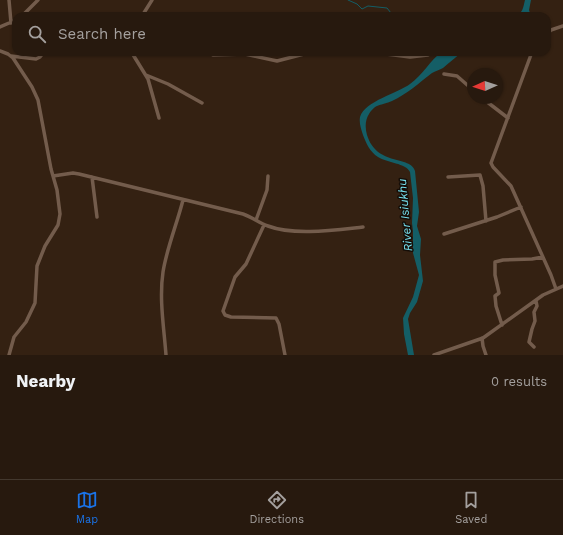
<!DOCTYPE html>
<html lang="en">
<head>
<meta charset="utf-8">
<style>
  body { margin:0; font-family:"Work Sans",sans-serif; background:#33261c; color:#f1f3f6 }
  .compass { position:absolute; left:467px; top:68px; width:36px; height:36px; border-radius:50%; background:#27190e; box-shadow:0 1px 3px #0004; rotate:267deg }
  .list { margin:0; padding:0; list-style:none }
  h2 { display:flex; justify-content:space-between; align-items:center; height:52px; margin:0; padding:0 16px; font-size:17px }
  h2 small { font-size:13px; font-weight:400; color:#a4a09e }
  .icon { flex:none; width:22px; height:22px; fill:none; stroke:currentColor; stroke-width:2; stroke-linecap:round; stroke-linejoin:round }
  .map { position:relative; flex:none; width:563px; height:355px; overflow:hidden }
  .search { position:absolute; background:#27190e; box-shadow:0 1px 3px #0004; left:12px; right:12px; top:12px; height:44px; display:flex; align-items:center; gap:10px; box-sizing:border-box; padding:0 14px; border-radius:12px; color:#a4a09e; font-size:15px }
  .sheet { height:124px; background:#27190e }
  nav { display:flex; justify-content:space-around; align-items:center; box-sizing:border-box; height:56px; border-top:1px solid #43382e; background:#27190e; font-size:11px; color:#a4a09e }
  nav a { display:grid; justify-items:center; gap:2px }
  nav .on { color:#1a73e8 }
  .map>svg:first-child { display:block }
</style>
</head>
<body>
<div class="map">
<svg width="563" height="355" viewBox="0 0 563 355">
  <rect width="100%" height="100%" fill="#342112"/>
  <!-- water -->
  <path fill="#145e66" d="M525,0h6l-2,10 2,6h-16c8,-3 8,-8 10,-16z
    M442,52h20c-6,5 -13,11 -19,16 -3,2 -8,3 -11,5 -13,10 -25,21 -40,28 -11,5 -16,2 -23,13 -4,6 -4,14 -2,21 10,32 44,20 48,36l4,41 -2,14 4,13 -1,16 3,26 -6,21 -7,11 -2,6 6,36h-6l-4,-21 -1,-16 10,-21 6,-22 -6,-22v-22l-1,-8 1,-25 -3,-26c-4,-9 -23,-9 -32,-15 -8,-5 -12,-14 -15,-22 -2,-6 -4,-12 -3,-18 5,-16 38,-24 50,-33 12,-8 21,-25 32,-32z"/>
  <g fill="none" stroke-linecap="round" stroke-linejoin="round">
    <!-- stream -->
    <path stroke="#145e66" stroke-width="1" d="M348,0l9,4 5,5 6,-3 19,2 4,5h4l3,3
      M403,16l1,-1 3,1"/>
    <!-- minor -->
    <path stroke="#735c4c" stroke-width="3.5" d="M9,0l2,23
      M22,16l16,-16
      M142,16l10,-16
      M0,27l16,-7
      M547,34l4,-4 12,-4
      M0,51l8,3 5,4 19,29 6,13 13,69 6,21 3,24 -2,11 -13,21 -8,20 -2,37 -9,19 -12,15 -5,18
      M207,52l6,3 32,-1 32,7 27,-7h25l9,-2
      M370,52l40,5 18,-2
      M532,52l-41,111 2,4 18,19 40,89 5,14
      M132,53l16,26 11,39
      M132,53l3,1 5,-2
      M11,56l25,3 4,-2 4,-5
      M444,74l13,2 16,14
      M146,75l22,9 34,19
      M482,98l26,20
      M53,176l20,-3 6,1 164,40c9,3 16,9 25,12 26,10 67,4 95,1
      M92,177l5,40
      M448,177l32,-2 3,11 3,35
      M256,220l11,-30 1,-14
      M264,225l-18,39 -11,13 -12,34 2,4 6,2 45,1 3,6 6,31
      M444,234l53,-17 24,-10
      M502,325l-6,-19 -1,-10 4,-3 -4,-18v-13l8,-2 29,-1 11,-2
      M482,338l1,8 3,9
      M534,347l-5,-5 3,-13 3,-8 -1,-9 3,-6 -1,-5
      M166,355c-2,-27 -7,-56 -3,-83 4,-25 14,-48 20,-72
      M434,355l49,-17 60,-43 20,-9"/>
  </g>
  <g text-anchor="middle" stroke-width="3" stroke-linejoin="round" paint-order="stroke">
    <!-- water labels -->
    <g font-size="12" font-style="italic" fill="#76dfed" stroke="#150d07">
      <text transform="translate(405 215) rotate(-95)" y="4">River Isiukhu</text>
    </g>
  </g>
</svg>
<svg class="compass" viewBox="-18 -18 36 36"><path d="M0-13l5 13h-10z" fill="#e53935"/><path d="M0 13l5-13h-10z" fill="#a4a09e"/></svg>
<div class="search"><svg class="icon" aria-label="search" viewBox="0 0 24 24"><circle cx="10" cy="10" r="6"/><path d="M15 15l6 6"/></svg>Search here</div>
</div>
<section class="sheet">
<h2>Nearby<small>0 results</small></h2>
<ul class="list">
</ul>
</section>
<nav>
<a class="on"><svg class="icon" aria-label="map" viewBox="0 0 24 24"><path d="M3 6l6-2 6 2 6-2v14l-6 2-6-2-6 2zM9 4v14M15 6v14"/></svg>Map</a>
<a><svg class="icon" aria-label="directions" viewBox="0 0 24 24"><path d="M12 3l9 9-9 9-9-9zM9 14v-3h6M13 9l2 2-2 2"/></svg>Directions</a>
<a><svg class="icon" aria-label="saved" viewBox="0 0 24 24"><path d="M7 4h10v16l-5-4-5 4z"/></svg>Saved</a>
</nav>
</body>
</html>
